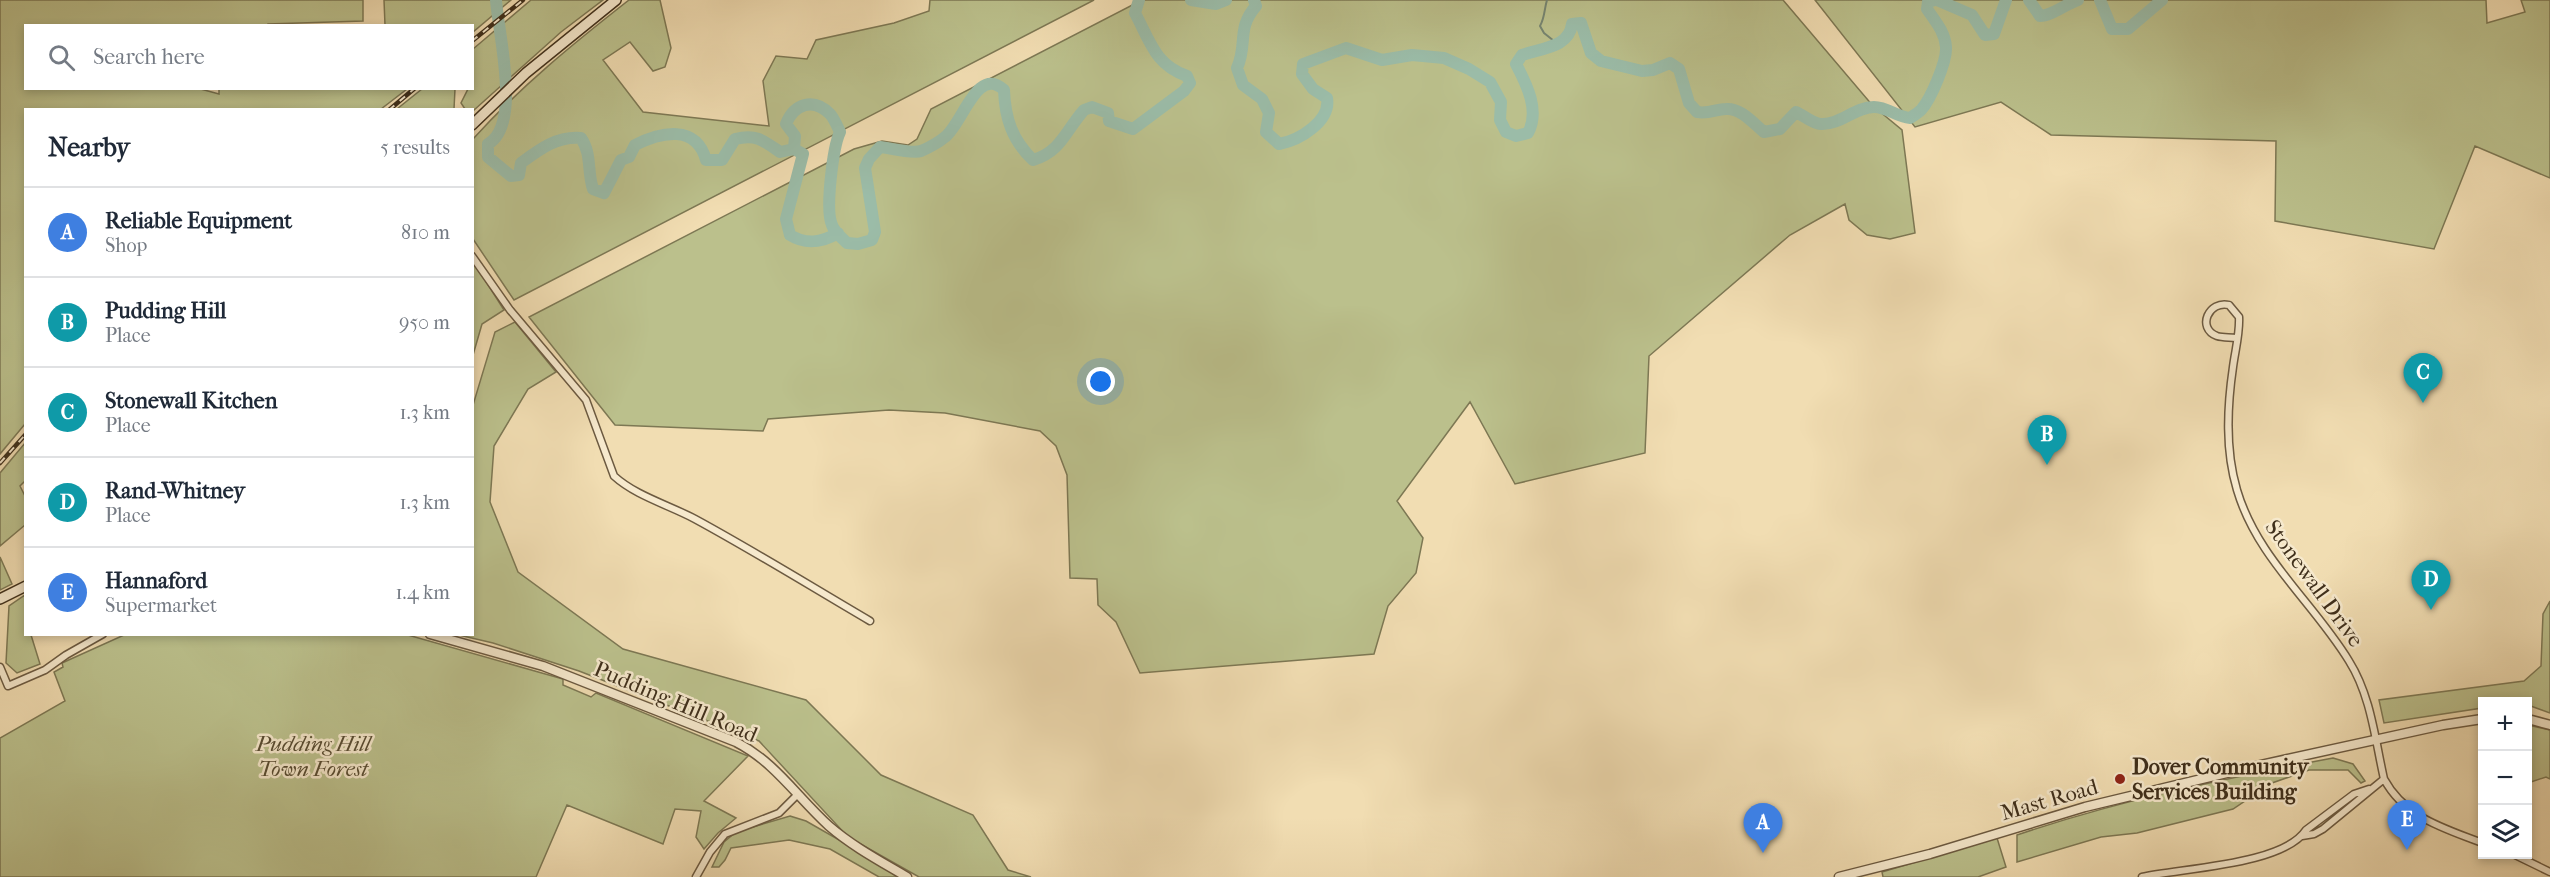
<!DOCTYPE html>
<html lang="en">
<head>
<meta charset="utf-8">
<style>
  body { margin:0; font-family:"IM FELL French Canon",serif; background:#f2f2f3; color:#1f2937 }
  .controls { position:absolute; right:18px; bottom:18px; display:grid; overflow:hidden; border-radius:0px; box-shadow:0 3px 9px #0003 }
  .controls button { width:54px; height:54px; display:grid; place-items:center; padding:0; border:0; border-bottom:2px solid #e0e1e3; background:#fff; color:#1f2937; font:30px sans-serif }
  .you { position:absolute; left:1101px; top:382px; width:21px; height:21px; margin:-15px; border:4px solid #fff; border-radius:50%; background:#1a73e8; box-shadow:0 0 0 9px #1a73e833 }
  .badge { display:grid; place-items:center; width:39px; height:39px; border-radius:50%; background:#8f2418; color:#fff; font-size:20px; font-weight:700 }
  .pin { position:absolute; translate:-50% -50px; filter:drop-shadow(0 2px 3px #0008) }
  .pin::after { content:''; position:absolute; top:32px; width:21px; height:18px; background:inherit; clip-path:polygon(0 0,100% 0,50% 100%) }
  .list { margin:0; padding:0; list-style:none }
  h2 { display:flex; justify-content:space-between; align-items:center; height:78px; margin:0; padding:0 24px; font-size:26px }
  h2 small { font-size:20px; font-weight:400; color:#747a83 }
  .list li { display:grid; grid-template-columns:39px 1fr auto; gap:18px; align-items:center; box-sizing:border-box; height:90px; padding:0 24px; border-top:2px solid #e0e1e3 }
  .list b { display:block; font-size:22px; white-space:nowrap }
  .list p { margin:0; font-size:20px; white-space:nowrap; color:#747a83 }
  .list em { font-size:20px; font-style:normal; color:#747a83 }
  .icon { flex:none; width:33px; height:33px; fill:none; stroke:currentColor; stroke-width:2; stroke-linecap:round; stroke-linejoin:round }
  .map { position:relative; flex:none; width:2550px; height:877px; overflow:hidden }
  .search { position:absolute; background:#fff; box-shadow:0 3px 9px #0003; left:24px; top:24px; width:450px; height:66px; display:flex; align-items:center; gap:15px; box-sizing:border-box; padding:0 21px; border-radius:0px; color:#747a83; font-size:22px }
  .panel { position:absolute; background:#fff; box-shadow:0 3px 9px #0003; left:24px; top:108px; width:450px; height:528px; border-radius:0px }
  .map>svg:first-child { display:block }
</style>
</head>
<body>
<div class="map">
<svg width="2550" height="877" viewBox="0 0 2550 877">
  <rect width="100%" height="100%" fill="#f1ddb2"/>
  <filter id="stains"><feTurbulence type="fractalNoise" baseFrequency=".00333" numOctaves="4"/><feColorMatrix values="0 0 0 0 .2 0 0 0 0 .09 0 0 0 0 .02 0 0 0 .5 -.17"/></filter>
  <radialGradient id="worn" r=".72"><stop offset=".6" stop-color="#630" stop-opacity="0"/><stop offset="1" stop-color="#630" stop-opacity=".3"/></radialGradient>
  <!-- green -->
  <path fill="#bbc08c" stroke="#7d7854" stroke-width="1.5" d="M0,0h363v21l-95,3v2h-242v62h171l22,6v-6l188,1 -26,20 -355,1 -1,314 -25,30z
    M384,0h127l-38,32 -1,-6 -87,-1z
    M531,0h72l-42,32 -88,79 -8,-2 -4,-6 7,-14 4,-1 1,-39z
    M629,0h31l11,48 -6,19 -12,4 -23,-29 -27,18 40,52 126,14 -6,-45 13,-25 31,3 9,-19 78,-17 35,-12 1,-11h164l-580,300 -41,-61v-100c47,-52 101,-96 156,-139z
    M1142,0h641l90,106 29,24 13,103 -25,6 -23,-4 -18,-15 -4,-16 -55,31 -141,121 -4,97 -130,31 -45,-82 -73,99 26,37 -7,35 -28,33 -14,48 -234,19 -24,-51 -18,-17 -1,-26 -27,-1 -3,-103 -11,-29 -16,-15 -95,-18 -56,-3 -121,9 -5,12 -148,-6 -86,-108 325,-168 28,-8 26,4 9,-6 14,-30z
    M1815,0h671l1,23 38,-11 -4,-12h29v178l-75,-32 -41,103 -159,-28 1,-80 -225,-6 -50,-33 -86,25z
    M422,89h33l-1,20h-57z
    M473,261l31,49 -22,14 -9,31z
    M515,322l41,50 -28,17 -34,57 -4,56 28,70 105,77 183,51 75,75 92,40 35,55 23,7h-112l-71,-40 -89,-96 -180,-70 -86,-28 -34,-8 13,-1 1,-229 22,-73z
    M25,443v38l-5,5 5,10v29l-25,21v-73z
    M0,557l12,27 -12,6z
    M25,595l1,39 5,1 9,29 -23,9 -11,-10 3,-57z
    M2550,601v112l-22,-8v-3h-46v6l-98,15 -5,-23 145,-19 17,-15 2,-52z
    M124,635h284l155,44v6l28,12 5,-4 152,63 -44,45 32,17 -18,15 -14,16 -8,-12 5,-26 -26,-2 -12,35 -96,-39 -31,72h-536v-139l65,-37 -11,-29 9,-5 -1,-4z
    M2528,725l22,5v49l-4,-2 -18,6z
    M2333,758l20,6 12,17 -4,2 -13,-13h-39l-37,13 -39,26 -96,24 -36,4 -84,25v-27c103,-35 210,-57 316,-77z
    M790,816l16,5 98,56h-25l-49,-28 -41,-9 -58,8 -6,12 -6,7h-7l12,-25 12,-10z
    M1997,838l9,29 -28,10h-95l-1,-5z"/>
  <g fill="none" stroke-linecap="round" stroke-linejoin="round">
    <!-- stream -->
    <path stroke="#768470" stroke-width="2" d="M1547,0c-3,10 -2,17 -7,26l4,7 15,12"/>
    <!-- river -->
    <path stroke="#9bbca8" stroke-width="12" d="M496,0c2,32 26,125 -8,144v13l23,19 8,-1 2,-12c19,-14 36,-27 60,-25 11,16 6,33 12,51l11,4 17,-33 8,-3 6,-12c26,-13 61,-21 71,15h16l13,-21c21,-5 28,1 45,13l14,-3 9,5 -17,65 4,16c16,10 31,8 48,-2
      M1191,0l25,4 10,-4
      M1254,0l2,6c-20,23 -8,38 -19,62l6,17 19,14 7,14 -3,19 13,12c21,-4 52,-23 48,-46l-14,-9 -11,-15 1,-10 43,-16 36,12 30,-5 32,3 25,11 21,13 11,20 -1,18 6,12 10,4 12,-3c12,-22 -1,-48 -12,-69l6,-9c19,-7 47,-7 50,-31l9,-1 10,30 10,8 41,10 11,-1 17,-7 9,6 10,34 8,9c13,2 19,-3 29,-3 15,-1 27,14 38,23l16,-3 16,-17c7,3 17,12 25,12 19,1 34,-17 53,-17 14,0 22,10 36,11 3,-2 8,-5 11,-8 10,-11 26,-49 25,-63 -1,-15 -11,-26 -19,-38l1,-7 7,-2
      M1937,0l35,15 13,20 9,-1 12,-34
      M2029,0l11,16c11,0 26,-12 38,-16
      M2100,0l12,29h16l34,-29
      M794,149l1,-13 -9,-12c8,-20 27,-27 44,-10 4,4 7,12 10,18 -7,15 -15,78 -8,93 2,7 10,13 15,18l11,1 14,-4 3,-8 -10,-64 4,-9 11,-12c10,1 32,7 41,4 7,-3 18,-9 24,-14 18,-14 32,-72 59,-47 1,28 8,50 29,70 28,-8 33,-30 51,-50l8,-3 16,6 1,8 24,8 51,-38 6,-8 -3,-7c-32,-11 -37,-35 -52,-63l4,-13"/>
    <!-- minor casing -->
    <g stroke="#6c5a41" stroke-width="9">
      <path id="minor" d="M472,256l38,54 76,90 28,76c22,20 55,29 81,43 59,32 117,68 175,102
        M2236,338c-6,-1 -13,0 -19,-2 -21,-8 -8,-36 12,-31l10,12c1,16 -4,34 -6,50 -6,41 -8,83 4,123 20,68 76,112 112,171 22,35 26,78 35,118 21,39 60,49 98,64
        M0,667l8,19 37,-16 21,-15 37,-21
        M2302,836l12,-2 9,-5 61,-50
        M2513,854l37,18
        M696,877l14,-25 15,-18 54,-21 19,-19
        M2142,877c40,-9 141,-12 164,-47l48,-36 15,-5"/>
    </g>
    <!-- tertiary casing -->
    <g stroke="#6c5a41" stroke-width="11">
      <path id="tertiary" d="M430,634l113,32 193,76c39,20 61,55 93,84 23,20 51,35 78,51
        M2528,719l22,6
        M1839,877l91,-23 155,-47 171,-41 187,-41 39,-6"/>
    </g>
    <!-- secondary casing -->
    <g stroke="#3f2f1b" stroke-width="12">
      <path id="secondary" d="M472,125l54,-52 90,-73
        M0,599l26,-13"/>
    </g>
    <!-- minor -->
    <use href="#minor" stroke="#f6e9cd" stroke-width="6"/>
    <!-- tertiary -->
    <use href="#tertiary" stroke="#f6e9cd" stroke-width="8"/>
    <!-- secondary -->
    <use href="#secondary" stroke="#f6e9cd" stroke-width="9"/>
    <!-- rail casing -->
    <g stroke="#3f2f1b" stroke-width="4.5">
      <path id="rail" d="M472,41l51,-41
        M389,110l26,-22
        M0,463l26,-29"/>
    </g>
    <!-- rail -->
    <use href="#rail" stroke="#f6e9cd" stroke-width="2" stroke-dasharray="7" stroke-linecap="butt"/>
  </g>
  <!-- markers -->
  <circle fill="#8f2418" stroke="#f6e9cd" stroke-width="2" cx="2120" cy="779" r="6"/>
  <g text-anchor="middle" stroke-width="5" stroke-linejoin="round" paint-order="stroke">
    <!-- street labels -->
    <g font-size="22" fill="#3f2f1b" stroke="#f6e9cd">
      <text transform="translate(2315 583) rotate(54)" y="8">Stonewall Drive</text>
      <text transform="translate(676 701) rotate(23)" y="8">Pudding Hill Road</text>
      <text transform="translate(2049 799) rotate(-16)" y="8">Mast Road</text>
    </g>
    <!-- park labels -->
    <g font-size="22" font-style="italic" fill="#584c32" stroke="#f6e9cd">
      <text x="313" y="751">Pudding Hill<tspan x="313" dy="25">Town Forest</tspan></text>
    </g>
    <!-- poi labels -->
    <g font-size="22" font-weight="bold" fill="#3f2f1b" stroke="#f6e9cd" text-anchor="start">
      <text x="2132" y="774">Dover Community<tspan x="2132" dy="25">Services Building</tspan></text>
    </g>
  </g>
  <rect width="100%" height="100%" filter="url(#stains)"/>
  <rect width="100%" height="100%" fill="url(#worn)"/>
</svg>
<div class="controls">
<button>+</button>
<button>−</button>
<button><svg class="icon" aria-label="layers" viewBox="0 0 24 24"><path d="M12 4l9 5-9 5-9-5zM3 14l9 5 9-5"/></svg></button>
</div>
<div class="you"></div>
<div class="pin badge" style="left:1763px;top:853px;background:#3f7fe0">A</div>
<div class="pin badge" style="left:2047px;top:465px;background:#0f9aa8">B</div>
<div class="pin badge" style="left:2423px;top:403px;background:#0f9aa8">C</div>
<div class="pin badge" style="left:2431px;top:610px;background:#0f9aa8">D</div>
<div class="pin badge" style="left:2407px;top:850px;background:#3f7fe0">E</div>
<div class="search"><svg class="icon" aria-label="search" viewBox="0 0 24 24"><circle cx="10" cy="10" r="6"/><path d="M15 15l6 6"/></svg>Search here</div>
<section class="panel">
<h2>Nearby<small>5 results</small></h2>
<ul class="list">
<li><span class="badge" style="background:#3f7fe0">A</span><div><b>Reliable Equipment</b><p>Shop</p></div><em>810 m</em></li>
<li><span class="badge" style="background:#0f9aa8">B</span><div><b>Pudding Hill</b><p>Place</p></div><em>950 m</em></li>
<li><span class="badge" style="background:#0f9aa8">C</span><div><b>Stonewall Kitchen</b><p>Place</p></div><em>1.3 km</em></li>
<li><span class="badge" style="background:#0f9aa8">D</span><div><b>Rand-Whitney</b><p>Place</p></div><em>1.3 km</em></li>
<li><span class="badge" style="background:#3f7fe0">E</span><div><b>Hannaford</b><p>Supermarket</p></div><em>1.4 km</em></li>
</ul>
</section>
</div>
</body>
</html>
